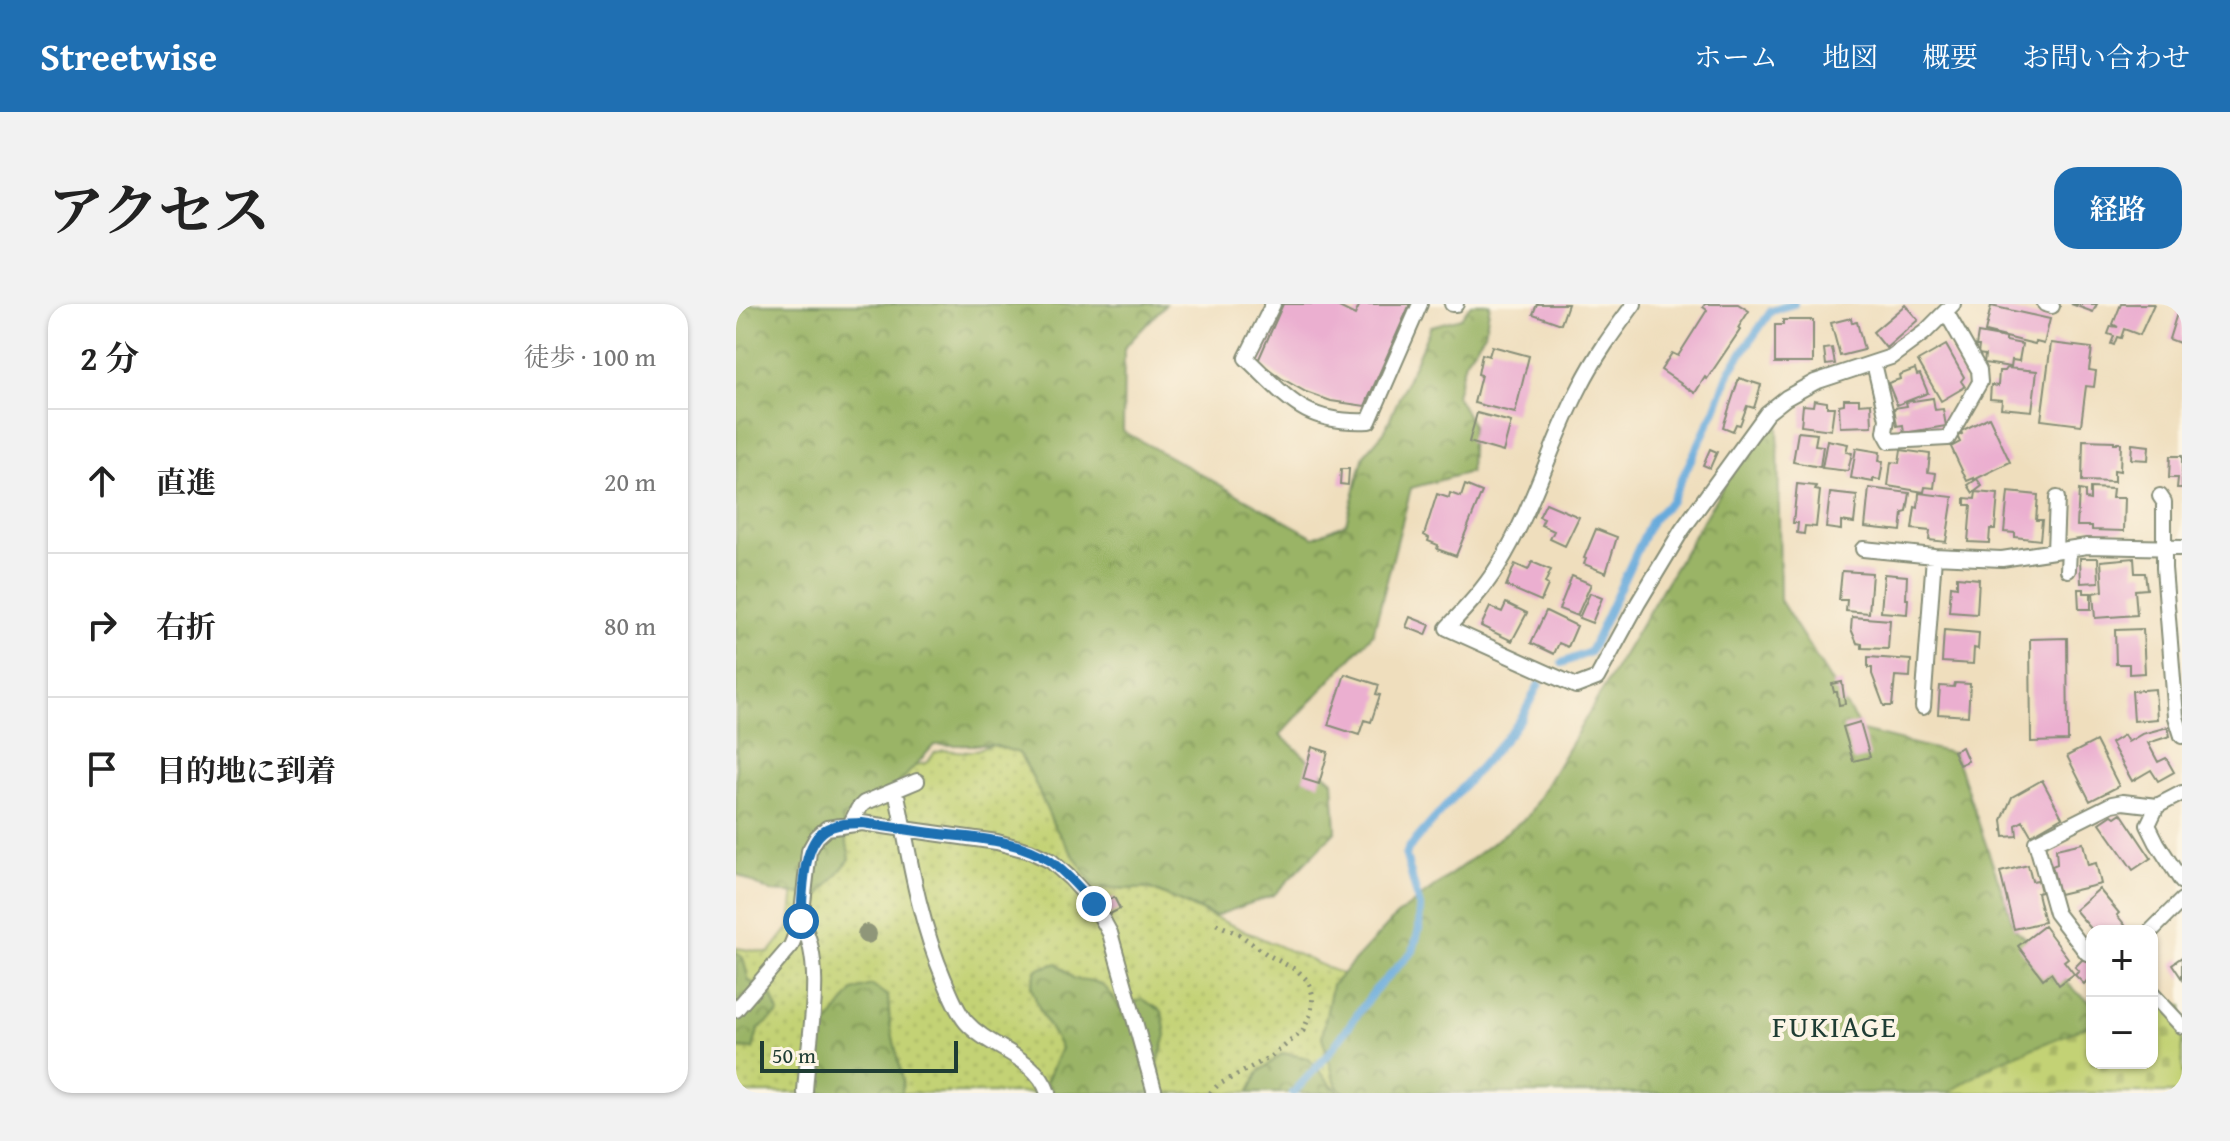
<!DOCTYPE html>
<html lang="ja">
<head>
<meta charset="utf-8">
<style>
  body { margin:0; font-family:"Gentium Book Plus","Noto Serif JP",serif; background:#f2f2f2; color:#222 }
  .controls { position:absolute; right:24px; bottom:24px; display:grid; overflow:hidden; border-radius:16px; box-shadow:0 2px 6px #0004 }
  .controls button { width:72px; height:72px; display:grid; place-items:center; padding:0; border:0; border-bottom:2px solid #e0e0e0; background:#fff; color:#222; font:40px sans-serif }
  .scale { position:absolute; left:24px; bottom:20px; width:198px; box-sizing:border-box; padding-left:8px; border:4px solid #1f3d34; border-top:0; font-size:22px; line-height:28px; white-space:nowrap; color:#1f3d34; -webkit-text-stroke:6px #fcf5e5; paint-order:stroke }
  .stop { position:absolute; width:24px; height:24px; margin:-18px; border:6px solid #1f6fb2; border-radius:50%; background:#fff }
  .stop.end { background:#1f6fb2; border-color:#fff; box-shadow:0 2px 8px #0008 }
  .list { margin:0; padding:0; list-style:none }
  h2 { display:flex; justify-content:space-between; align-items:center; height:104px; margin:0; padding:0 32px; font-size:34px }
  h2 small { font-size:26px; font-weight:400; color:#767676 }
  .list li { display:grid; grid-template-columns:52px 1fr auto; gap:24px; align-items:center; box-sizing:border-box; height:144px; padding:0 32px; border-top:2px solid #e0e0e0 }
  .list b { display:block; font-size:30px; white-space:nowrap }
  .list em { font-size:26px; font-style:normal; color:#767676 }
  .icon { flex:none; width:44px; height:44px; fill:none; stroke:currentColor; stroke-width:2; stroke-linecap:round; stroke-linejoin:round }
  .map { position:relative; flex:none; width:1446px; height:789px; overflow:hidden; border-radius:24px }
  header { display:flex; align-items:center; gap:48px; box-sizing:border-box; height:112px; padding:0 40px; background:#1f6fb2; color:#fff }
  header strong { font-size:38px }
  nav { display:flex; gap:44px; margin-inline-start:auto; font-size:28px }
  .intro { display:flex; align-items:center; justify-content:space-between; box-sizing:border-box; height:192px; padding:0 48px }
  h1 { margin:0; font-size:56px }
  .button { padding:20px 36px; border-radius:24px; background:#1f6fb2; color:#fff; font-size:28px; font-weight:700 }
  main { display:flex; gap:48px; padding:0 48px }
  aside { flex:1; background:#fff; border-radius:24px; box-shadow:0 2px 6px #0004 }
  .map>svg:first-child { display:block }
</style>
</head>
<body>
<header>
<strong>Streetwise</strong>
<nav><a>ホーム</a><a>地図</a><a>概要</a><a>お問い合わせ</a></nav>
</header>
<div class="intro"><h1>アクセス</h1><a class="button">経路</a></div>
<main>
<aside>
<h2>2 分<small>徒歩 · 100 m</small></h2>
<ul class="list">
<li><svg class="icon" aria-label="ahead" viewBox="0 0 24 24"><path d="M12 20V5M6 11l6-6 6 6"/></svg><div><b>直進</b></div><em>20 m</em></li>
<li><svg class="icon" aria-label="right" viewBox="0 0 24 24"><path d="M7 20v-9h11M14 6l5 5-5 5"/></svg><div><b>右折</b></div><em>80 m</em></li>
<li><svg class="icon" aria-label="arrive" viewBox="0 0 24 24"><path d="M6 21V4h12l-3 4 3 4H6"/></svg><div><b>目的地に到着</b></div></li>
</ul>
</aside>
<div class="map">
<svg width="1446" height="789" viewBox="0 0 1446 789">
  <defs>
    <pattern id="grass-dots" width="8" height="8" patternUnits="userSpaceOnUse" patternTransform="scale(2)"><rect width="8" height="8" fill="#c3d275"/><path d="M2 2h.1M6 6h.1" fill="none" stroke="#a7b566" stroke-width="1.8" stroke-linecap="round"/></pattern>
    <pattern id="forest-crowns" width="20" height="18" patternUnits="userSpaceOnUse" patternTransform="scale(2)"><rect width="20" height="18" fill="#9ab466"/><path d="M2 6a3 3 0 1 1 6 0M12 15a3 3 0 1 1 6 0" fill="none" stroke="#7d9455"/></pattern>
    <pattern id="cemetery-stones" width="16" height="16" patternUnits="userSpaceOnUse" patternTransform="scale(2)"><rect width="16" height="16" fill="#c3d275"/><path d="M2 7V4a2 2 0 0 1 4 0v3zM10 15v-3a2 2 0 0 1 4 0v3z" fill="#a7b566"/></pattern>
  </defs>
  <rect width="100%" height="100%" fill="#fcf5e5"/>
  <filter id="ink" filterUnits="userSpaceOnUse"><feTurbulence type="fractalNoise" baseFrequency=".0125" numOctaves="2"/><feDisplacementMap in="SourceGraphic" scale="16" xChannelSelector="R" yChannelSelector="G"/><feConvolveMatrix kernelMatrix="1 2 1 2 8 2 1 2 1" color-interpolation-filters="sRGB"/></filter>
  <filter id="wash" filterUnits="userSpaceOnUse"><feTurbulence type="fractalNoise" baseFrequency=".006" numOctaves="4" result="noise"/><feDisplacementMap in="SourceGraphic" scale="32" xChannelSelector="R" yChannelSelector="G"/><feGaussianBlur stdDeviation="1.8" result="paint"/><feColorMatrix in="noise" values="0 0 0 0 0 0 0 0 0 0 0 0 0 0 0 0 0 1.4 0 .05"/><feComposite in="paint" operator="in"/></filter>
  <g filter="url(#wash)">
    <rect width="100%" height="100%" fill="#efdebd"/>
    <!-- grass -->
    <path fill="url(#grass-dots)" stroke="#718854" stroke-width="2" d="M257,441l26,8 76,135 56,1 204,91 -14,113h-605v-145l33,5 21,-27 12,-110 91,-44 35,-10 6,-9 10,-3 25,2z"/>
    <!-- forest -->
    <path fill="url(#forest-crowns)" stroke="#5c784d" stroke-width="2" d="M0,0h430l-42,44 -1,83 191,106 32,-14 18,-68 20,-23 47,-106 30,-8 10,-14h19l-5,29 -20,28 -9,34 16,29 -2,48 -59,16 -38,146 -93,101 53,46 3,50 -62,64 -59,21 -64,-27 -56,-1 -41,-62 -24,-54 -11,-19 -26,-8h-59l-55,60 -37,12 8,42 -30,36 -49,-3 -35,-18z
      M1042,120l2,176 82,131 93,23 60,175 23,19 36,42 18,13v21l-95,39 -49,30h-604l-7,-6 -15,-50 10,-52 64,-69 132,-100 213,-360z
      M0,648l7,6 6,23 22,12 8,20 -21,17 -5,19 -17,-1z
      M321,659l17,16c28,1 31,5 46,29l22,-9 20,12 4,24 -8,28 4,30h-114l-2,-11 15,-34 -20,-35 -10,-26 6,-18z
      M135,681l17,11 2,28 13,56 -1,13h-83l2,-60 32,-42z
      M547,749l25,5 31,35h-91l11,-21z"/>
    <!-- cemetery -->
    <path fill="url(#cemetery-stones)" stroke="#718854" stroke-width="2" d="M1430,696l16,6v87h-234l49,-30 95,-39v39h60v-59z"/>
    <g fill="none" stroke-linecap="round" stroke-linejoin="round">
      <!-- stream -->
      <path stroke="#68aadc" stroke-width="8" d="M826,359l28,-11 61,-131 20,-20 44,-91 15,-40 41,-59 23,-7
        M557,789l35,-38 47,-65 38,-39 6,-22 1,-22 -14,-51 2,-7 103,-117 11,-15 17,-33"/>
    </g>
    <g id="blocks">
      <!-- building -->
      <path fill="#ebafd0" d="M547,0h50l22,11 5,-11h50l-45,102 -34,-5 -25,-9 -25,-14 -23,-17z
        M801,0h31l-7,20 -28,-10z
        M969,0h33l11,7 -11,17 2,2 -33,49 -2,-2 -10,16 -34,-23 11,-17 6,3 29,-46 -4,-3z
        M1335,0h26l-4,8z
        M1385,0h33l-14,31 -16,-6 -3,9 -4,-1 -3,8 -3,-1 3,-8 -6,-2 3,-8 7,1 -5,-3z
        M1444,0h2v40l-13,-5z
        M1169,1l13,15 -32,28 -13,-16z
        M1255,2l59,13 -6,25 -8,-2 -1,2 -50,-12z
        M1115,14l1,5 5,-1 7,28 -24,6 -9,-33z
        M1047,16h30v43h-38v-38h8z
        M1242,29l28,5v3l16,3 -3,17 -7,-1 -1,7 -27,-4 1,-8 -7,-1 1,-8h-3z
        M1315,39l41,5 -3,22 7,1 -2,16 -8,-1 -5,39 -40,-5z
        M1210,41l18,32 -3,4 4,6 -24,14 -23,-40z
        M756,42l37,10 -14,57 -41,-10 7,-28 -3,-1 4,-20 7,2z
        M1096,44l3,16 -9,1 -2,-16z
        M1271,64l30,3 -5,40 -31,-3 1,-8 -12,-1 1,-14 7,1 1,-15h6z
        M1179,65l2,6 3,-1 8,19 -31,12 -9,-22 12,-4 -1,-4z
        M1003,74l22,7 -7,23 -7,-2 -7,19 -4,-1 -3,7 -10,-4z
        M1197,94l2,12 8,-1 3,17 -42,7 -1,-8 -6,1 -3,-18 13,-2 -1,-4z
        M1108,95h15v5l12,-1 1,23 -32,1 -1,-22 5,-1z
        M1078,96l13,2v5h7l-3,23 -30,-4 2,-21 10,1z
        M741,109l34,9 -8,30 -34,-10z
        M1253,113l21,45 -36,18v-2l-7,3 -16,-34 9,-5 -3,-6 5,-2 -1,-3z
        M1062,128l19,2 -2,11 8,1 -3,21 -27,-5z
        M1091,136l21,4 -2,8 6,1 -4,18 -26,-3z
        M1347,136l31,1v2h7l-1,28 -6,-1v12l-32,-1z
        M1396,140l17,2 -1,14 -17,-1z
        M1120,144l24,4 -1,9 4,1 -3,18 -7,-1v3l-22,-4z
        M974,145l7,3 -7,16 -7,-3z
        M1165,146l29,4 -2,18 8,1 -2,15 -9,-1 -1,5 -36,-6 3,-24 8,1z
        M1434,152h12v32h-5l1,-10h-9z
        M605,165h8l-1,16 -8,-1z
        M1241,175l5,7 -9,7 -5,-8z
        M1061,180l19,2 -1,4 5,1 -4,36 -11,-1 -1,8 -7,-1 1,-10h-5z
        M729,181l17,7 -26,64 -19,-7 1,-4 -10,-4 1,-3 -5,-3 13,-41 12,4 1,-5 11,4z
        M1133,184l41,5 -3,19 -4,1 -2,18 -36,-4z
        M1354,184l23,1 -1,9h13l-1,33 -32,-1v-4h-15l2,-36 6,1v8l5,1z
        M1240,188l22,2 -3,35h-5l-1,14 -21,-1 3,-37h-6v-7l10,1z
        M1272,188l30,3 -2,25h6l-2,20 -25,-3v-4l-11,-1z
        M1094,189l27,3 -3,27 -13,-2v9l-15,-2z
        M1183,189l34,4 -7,45 -17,-2 1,-9 -18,-2 3,-22 3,1z
        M810,199l33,14 -14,29 -15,-7 4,-8 -13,-6 3,-6 -5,-2z
        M860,225l21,8 -11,36 -22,-9 2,-5 -2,-1z
        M1344,254h18l1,24 -18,1z
        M1398,254l1,15h10l2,16 -12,1 2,25 -42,3 -2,-25 10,-2 -2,-30z
        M796,258l19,8 -6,13 3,2 -7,16 -35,-15 9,-22 13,6z
        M1106,267l30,2 -3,40 -23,-2 1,-11h-8z
        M1148,270l23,2 -1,23h2l-1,15 -26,-2z
        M836,272l19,8 -14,32 -18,-7z
        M1221,273l22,2 -2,35 -28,-2 2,-26 6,1z
        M1342,285h6v4h7v16h-12z
        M854,289l12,5 -10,25 -13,-5z
        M770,299l21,10 -15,28 -31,-15 9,-19 12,5z
        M810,307l31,15 -9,21 -9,-4 -5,11 -23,-11z
        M674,313l20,8 -4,10 -20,-8z
        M1116,313l38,3 -2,29 -26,-1v-4l-5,-1 -6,-14z
        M1407,325l2,44 -16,1v-10h-13l-1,-34z
        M1208,326l35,3 -1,16 -4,-1 -1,16 -31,-2z
        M1331,334l1,103 -37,1 -1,-103z
        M1132,353l43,3 -1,17 -15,-1 -3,30h-8l-12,-32v-6h-4z
        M609,370l34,11 -3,9 4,1 -9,27 -7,-2 -5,15 -31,-10z
        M1106,378l3,22 -6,1 -2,-13h-3l-2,-8z
        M1219,379l15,1 -2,32 -30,-2 2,-28 14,1z
        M1419,385l2,30 -23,2 -2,-30z
        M1124,418l10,35 -17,4 -10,-34z
        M1432,423l2,9 -22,7 10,19 8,-4 8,14 -16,9 -7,-11 -19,11 -21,-38 13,-8 4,7 14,-8z
        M1360,437l23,45 -29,15 -23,-45z
        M576,443l16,5 -9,32 -16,-5z
        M1226,443l6,14 -9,4 -6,-14z
        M1306,476l20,37 -31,18 -8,-14 -7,4 1,11 -13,1 -2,-17 10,-23z
        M1385,509l30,45 -18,12 -33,-47 12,-8 3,2z
        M1347,539l5,22 8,-2 5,21 -42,10 -7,-28 5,-2 -1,-15z
        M1292,561l4,16 6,-1 3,12 -4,1 7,29 -30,7 -14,-57z
        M1363,585l20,24 -2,2 8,10 -7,6h-25l-18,-21z
        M378,593l6,12 -12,6 -6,-12z
        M1308,622l24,32 -4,3 10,13 -15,11 -8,-12 -8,6 -25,-33z
        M1446,653v22l-10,-15z
        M1347,655l9,3v13l-8,9 -9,-9 4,-4 -4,-4z"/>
    </g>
  </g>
  <g filter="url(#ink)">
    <use href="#blocks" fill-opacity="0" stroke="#878e78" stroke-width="2"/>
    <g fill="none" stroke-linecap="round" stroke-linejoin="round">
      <!-- service casing -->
      <g stroke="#878e78" stroke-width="18">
        <path id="service" d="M537,0l-27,54c43,41 58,66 123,63l51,-117
          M716,0h4
          M898,0c-20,27 -39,53 -54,83 -30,58 -47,123 -82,179 -14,23 -33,43 -51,62l129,58 21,-8 41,-75 44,-73 85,-117 19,-15 29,-16 76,-25 34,-25 28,-28
          M1309,0l7,2
          M1138,59l13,56 -2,13 5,9 58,-3 32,-56 -1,-12 -33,-58
          M1424,192l4,6v66l12,149 6,19
          M1127,245l71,7 68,3 85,-13 95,2
          M1319,247l2,-53
          M1332,266l1,-21
          M1187,403l11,-151
          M160,486c13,64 22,128 48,189 6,14 12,31 22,43 24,27 70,34 82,71
          M1421,502l-9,19 9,18 25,39
          M115,519l7,-14 6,-6 53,-22
          M65,617c26,46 6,121 4,172
          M1415,627l31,-31
          M1351,649l-31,-40 -20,-71 76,-38 11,-2 34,4 25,-13
          M1416,690l30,32
          M0,706l55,-64 10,-25 8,-70 8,-14 10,-9 35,-5 135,19 33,9 21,10 19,17 24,26 16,29 45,160"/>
      </g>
      <!-- path -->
      <path stroke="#878e78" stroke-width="5" stroke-dasharray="2 6" stroke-linecap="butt" d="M474,789l8,-8 54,-29 31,-25 8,-18 2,-17 -4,-14 -11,-11 -30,-16 -29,-21 -25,-11"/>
      <!-- service -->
      <use href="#service" stroke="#fff" stroke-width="14"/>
    </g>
    <!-- trees -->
    <circle fill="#8f9679" cx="131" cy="630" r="10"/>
  </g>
  <g fill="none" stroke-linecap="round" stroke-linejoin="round" filter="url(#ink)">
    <!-- route -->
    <path stroke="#1f6fb2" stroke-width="10" d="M65,617c2,-25 0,-75 24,-91 9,-6 26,-7 37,-7 21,3 41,6 62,9 40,6 91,5 126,29 17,12 30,28 44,43"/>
  </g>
  <g text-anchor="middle" stroke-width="8" stroke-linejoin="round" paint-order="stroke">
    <!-- neighbourhood labels -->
    <g font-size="30" letter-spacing="2" fill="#1f3d34" stroke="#fcf5e5">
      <text x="1099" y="733">FUKIAGE</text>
    </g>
  </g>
</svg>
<div class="controls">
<button>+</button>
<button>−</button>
</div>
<div class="scale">50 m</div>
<div class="stop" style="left:65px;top:617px"></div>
<div class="stop end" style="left:358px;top:600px"></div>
</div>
</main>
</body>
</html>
